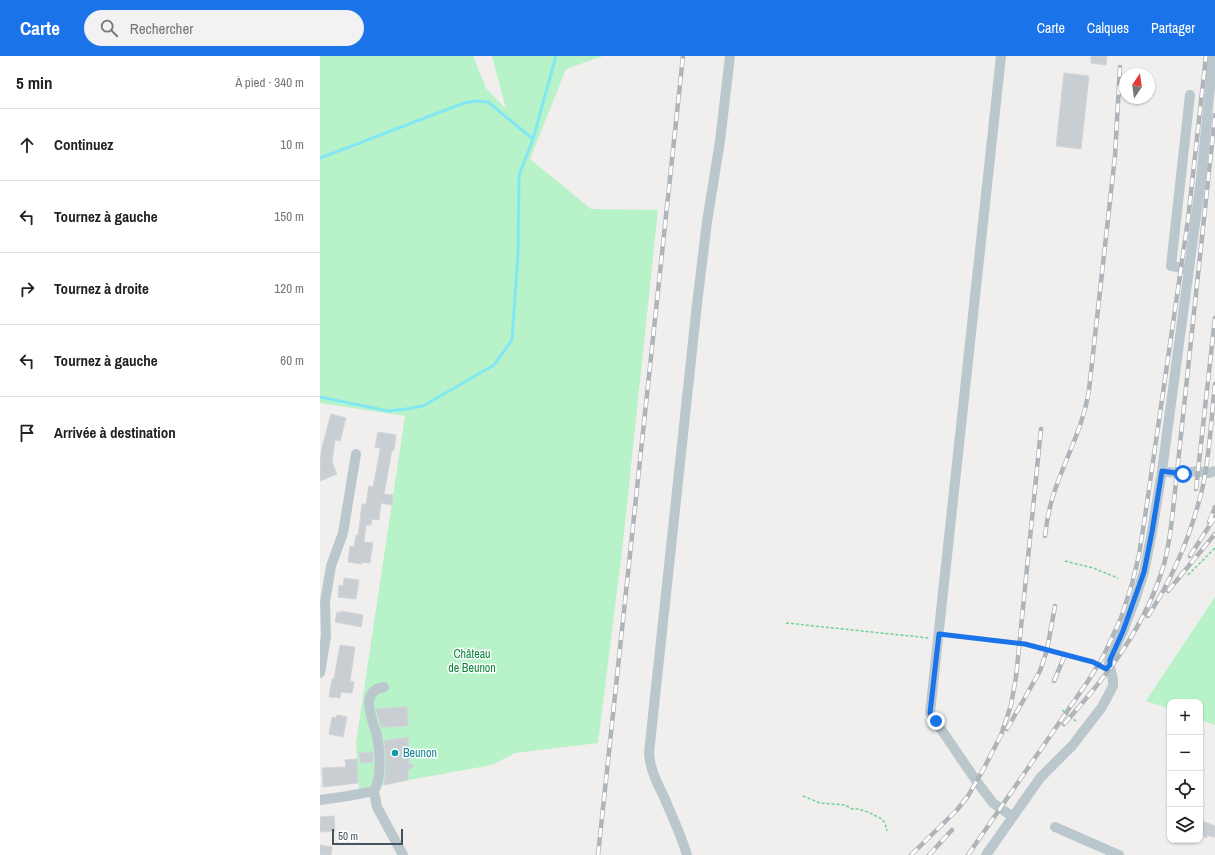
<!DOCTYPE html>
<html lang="fr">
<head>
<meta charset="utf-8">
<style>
  body { margin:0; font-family:"Archivo Narrow",sans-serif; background:#f2f2f2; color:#222 }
  .controls { position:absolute; right:12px; bottom:12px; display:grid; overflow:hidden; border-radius:8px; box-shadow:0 1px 3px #0004 }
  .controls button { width:36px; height:36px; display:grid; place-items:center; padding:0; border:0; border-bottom:1px solid #e0e0e0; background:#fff; color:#222; font:20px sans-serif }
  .compass { position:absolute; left:799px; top:12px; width:36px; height:36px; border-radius:50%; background:#fff; box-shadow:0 1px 3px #0004; rotate:13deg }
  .scale { position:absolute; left:12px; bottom:10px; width:71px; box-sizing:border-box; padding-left:4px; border:2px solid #44545d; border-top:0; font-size:11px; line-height:14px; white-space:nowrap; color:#44545d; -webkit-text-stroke:3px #fff; paint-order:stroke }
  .stop { position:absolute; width:12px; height:12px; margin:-9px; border:3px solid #1a73e8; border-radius:50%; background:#fff }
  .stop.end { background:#1a73e8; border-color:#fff; box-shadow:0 1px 4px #0008 }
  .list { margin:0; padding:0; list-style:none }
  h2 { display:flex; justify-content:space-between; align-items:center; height:52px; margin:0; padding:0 16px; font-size:17px }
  h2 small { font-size:13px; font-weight:400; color:#767676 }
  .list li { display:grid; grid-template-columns:26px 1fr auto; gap:12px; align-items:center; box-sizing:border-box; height:72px; padding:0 16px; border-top:1px solid #e0e0e0 }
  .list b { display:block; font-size:15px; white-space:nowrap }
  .list em { font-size:13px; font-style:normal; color:#767676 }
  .icon { flex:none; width:22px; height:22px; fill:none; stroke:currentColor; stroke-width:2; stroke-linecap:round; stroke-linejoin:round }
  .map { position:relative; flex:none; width:895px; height:799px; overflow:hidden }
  header { display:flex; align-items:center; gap:24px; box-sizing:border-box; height:56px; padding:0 20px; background:#1a73e8; color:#fff }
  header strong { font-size:19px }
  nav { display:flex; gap:22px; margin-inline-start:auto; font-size:14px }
  .search { width:280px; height:36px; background:#f2f2f2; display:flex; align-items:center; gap:10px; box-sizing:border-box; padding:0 14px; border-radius:22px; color:#767676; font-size:15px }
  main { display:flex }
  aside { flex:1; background:#fff }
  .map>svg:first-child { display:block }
</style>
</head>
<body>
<header>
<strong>Carte</strong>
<div class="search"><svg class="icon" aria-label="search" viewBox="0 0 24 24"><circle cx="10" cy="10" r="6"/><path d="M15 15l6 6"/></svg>Rechercher</div>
<nav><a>Carte</a><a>Calques</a><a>Partager</a></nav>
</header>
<main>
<aside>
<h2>5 min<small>À pied · 340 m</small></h2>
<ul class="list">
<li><svg class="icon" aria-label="ahead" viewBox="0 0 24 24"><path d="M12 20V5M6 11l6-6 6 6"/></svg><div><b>Continuez</b></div><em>10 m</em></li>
<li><svg class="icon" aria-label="left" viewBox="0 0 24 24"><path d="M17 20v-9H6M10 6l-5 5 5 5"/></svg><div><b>Tournez à gauche</b></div><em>150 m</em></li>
<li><svg class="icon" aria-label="right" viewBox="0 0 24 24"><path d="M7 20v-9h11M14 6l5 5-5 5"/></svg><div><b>Tournez à droite</b></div><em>120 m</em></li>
<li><svg class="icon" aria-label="left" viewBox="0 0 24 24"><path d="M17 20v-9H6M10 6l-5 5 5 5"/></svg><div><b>Tournez à gauche</b></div><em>60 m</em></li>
<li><svg class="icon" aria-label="arrive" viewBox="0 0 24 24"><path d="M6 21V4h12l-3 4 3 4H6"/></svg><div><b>Arrivée à destination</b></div></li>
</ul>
</aside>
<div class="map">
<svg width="895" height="799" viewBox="0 0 895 799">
  <rect width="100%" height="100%" fill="#f1eeee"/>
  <!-- green -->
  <path fill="#b8f2c8" d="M0,0h153l13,32 20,21 -14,-53h111l-37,13 -36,90 61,50 67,1 -35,333 -25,200 -83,10 -23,12 -133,24 -3,-46 49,-327 -85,-13z
    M895,541v128l-15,-5v-18h-30v7l-24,-8z"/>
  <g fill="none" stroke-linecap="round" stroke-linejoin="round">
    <!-- stream -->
    <path stroke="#81e8f3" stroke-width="3" d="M0,102l144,-55 12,-2 12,1 45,37 23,-83
      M0,341l68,14 18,-2 17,-3 71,-41 18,-25 6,-86 1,-79 14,-36"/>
  </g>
  <!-- building -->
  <path fill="#c9ced3" stroke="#d1d5da" d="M771,0h16l-1,9 -15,-2z
    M744,17l25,3 -8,73 -25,-3z
    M11,358l15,4 -6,23 -5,-1 -3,22 5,12 -17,7v-21l2,-13z
    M58,376l18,3 -2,15h-2l-8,44 9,1 -1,10 -11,-2 -2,17 -7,-1 -1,6h-5l-2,17 9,1 -3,20 -8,-1v2l-14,-2 2,-16 4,1 2,-12 2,1 4,-32h4l3,-18 4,1 7,-36v-3l-5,-1z
    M24,522l15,2 -3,19 -18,-2 1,-12 4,1z
    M21,555l22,4 -2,12 -26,-5 2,-10 4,1z
    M20,589l15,2 -5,34 4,1 -2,11 -11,-1 -1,6 -11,-1 3,-18h2z
    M87,651l1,19 -27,1 -5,-18z
    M17,659l10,2 -4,20 -14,-3 3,-17 4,1z
    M88,681l1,27 5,1 -6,6v9l-24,5 2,-20 -2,-24z
    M53,696v10l-13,1 -1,-10z
    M37,703l1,24 -35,4 -1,-19 24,-1 -1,-7z
    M14,760l1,15 -15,1v-15z
    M880,764l15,6v11l-2,-1v1l-6,-2v3l-7,-3z
    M0,789l12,2 -1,8h-11z"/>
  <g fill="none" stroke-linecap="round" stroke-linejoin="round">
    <!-- path -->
    <path stroke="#6dd396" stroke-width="1.5" stroke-dasharray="3 2" stroke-linecap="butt" d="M745,505l28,7 25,10
      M868,519l27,-27
      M466,567l143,15
      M629,579l69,8 75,19 6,4
      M742,654l15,12
      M483,740l17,7 25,2 7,4h6l10,3 14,7 3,4 2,8"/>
    <!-- minor -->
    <path stroke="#bac8ce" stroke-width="10" d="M681,0l-71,657 47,69 16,21 20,14
      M869,213l-18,-3 19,-171
      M842,415l21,3 13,-3 13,2 6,-2
      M0,617l6,-37 -1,-34 6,-36 12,-33 13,-79
      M54,735l3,16 26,48
      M0,744l28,-4 26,-5c8,-13 6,-40 3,-55 -4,-15 -19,-45 7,-49
      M735,771l64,28
      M367,799c-6,-20 -15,-39 -23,-58 -7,-14 -14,-28 -15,-44l48,-449 10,-82 13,-81 10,-85
      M666,799l54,-77 32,-32 30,-39 11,-21v-6l-4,-17 1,-3 13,-29 12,-31 9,-28 8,-40 10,-61 39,-292 12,-123"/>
    <!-- rail casing -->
    <g stroke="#afb4b9" stroke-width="4.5">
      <path id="rail" d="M876,433l19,-171
        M889,466l6,-15
        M725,480c2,-17 5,-33 11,-49 12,-34 27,-60 33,-97l26,-234 5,-89
        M870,500l25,-39
        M848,535l47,-57
        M828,560c25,-38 43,-82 54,-126 8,-35 9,-71 13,-106
        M734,625l11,-26
        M744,668c43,-48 82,-98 100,-160 5,-18 7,-36 9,-54l42,-395
        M687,673l33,-58 7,-21 8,-44
        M661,718l20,-39 10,-30 5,-28 25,-248
        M278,799l85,-799
        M591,799l46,-45 11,-14 15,-26
        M609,799l23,-25
        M648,799l120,-174 15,-24 18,-39 11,-34 7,-29 7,-45 42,-290 18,-164"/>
    </g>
    <!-- rail -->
    <use href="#rail" stroke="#fff" stroke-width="3" stroke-dasharray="9" stroke-linecap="butt"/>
  </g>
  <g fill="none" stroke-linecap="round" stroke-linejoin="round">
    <!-- route -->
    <path stroke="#1a73e8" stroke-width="5" d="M616,665l-6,-8 9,-79 86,10 68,18 13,7 4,-4v-5l13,-29 21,-59 8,-40 10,-61 21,3"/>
  </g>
  <!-- markers -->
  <circle fill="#0f9aa8" stroke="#fff" stroke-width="1.5" cx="75" cy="697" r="4"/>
  <g text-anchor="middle" stroke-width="3" stroke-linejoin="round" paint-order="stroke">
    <!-- park labels -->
    <g font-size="12" fill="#0f843d" stroke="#fff">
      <text x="152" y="602">Château<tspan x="152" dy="14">de Beunon</tspan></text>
    </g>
    <!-- culture labels -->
    <g font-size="12" fill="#0d838f" stroke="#fff" text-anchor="start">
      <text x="83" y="701">Beunon</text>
    </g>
  </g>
</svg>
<div class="controls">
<button>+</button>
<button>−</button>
<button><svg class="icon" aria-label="locate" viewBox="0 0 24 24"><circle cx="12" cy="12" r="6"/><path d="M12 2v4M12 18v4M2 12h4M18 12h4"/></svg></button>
<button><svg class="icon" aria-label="layers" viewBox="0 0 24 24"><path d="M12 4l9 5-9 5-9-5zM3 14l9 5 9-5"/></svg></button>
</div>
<svg class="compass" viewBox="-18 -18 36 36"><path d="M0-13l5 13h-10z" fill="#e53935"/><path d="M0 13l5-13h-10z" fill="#767676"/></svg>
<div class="scale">50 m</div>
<div class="stop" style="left:863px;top:418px"></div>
<div class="stop end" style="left:616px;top:665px"></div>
</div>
</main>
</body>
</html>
